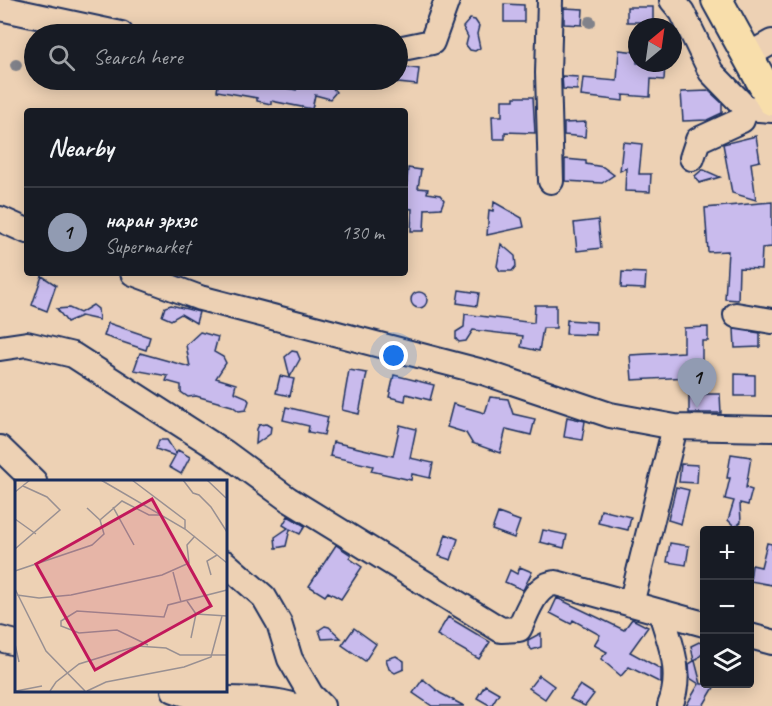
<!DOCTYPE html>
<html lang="en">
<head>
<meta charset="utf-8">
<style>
  body { margin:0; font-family:Caveat,sans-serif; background:#20242c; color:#f1f3f6 }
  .controls { position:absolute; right:18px; bottom:18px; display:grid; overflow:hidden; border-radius:6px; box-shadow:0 3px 15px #0003 }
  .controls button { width:54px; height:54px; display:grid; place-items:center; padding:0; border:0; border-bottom:2px solid #363941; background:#171b24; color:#f1f3f6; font:30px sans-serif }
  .compass { position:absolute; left:628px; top:18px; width:54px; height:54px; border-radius:50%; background:#171b24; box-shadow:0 3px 15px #0003; rotate:29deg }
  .you { position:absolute; left:394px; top:356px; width:21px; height:21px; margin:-15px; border:4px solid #fff; border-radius:50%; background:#1a73e8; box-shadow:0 0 0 9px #1a73e833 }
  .badge { display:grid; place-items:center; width:39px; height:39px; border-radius:50%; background:#919bb2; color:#111; font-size:20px; font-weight:700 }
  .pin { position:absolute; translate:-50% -50px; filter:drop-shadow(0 2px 3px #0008) }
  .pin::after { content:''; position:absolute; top:32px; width:21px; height:18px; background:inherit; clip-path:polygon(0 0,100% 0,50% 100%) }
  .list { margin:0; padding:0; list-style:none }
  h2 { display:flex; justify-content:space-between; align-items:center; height:78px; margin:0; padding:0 24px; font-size:26px }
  h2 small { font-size:20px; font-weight:400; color:#9ea1a6 }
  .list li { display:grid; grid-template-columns:39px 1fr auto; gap:18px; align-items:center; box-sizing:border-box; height:90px; padding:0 24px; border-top:2px solid #363941 }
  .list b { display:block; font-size:22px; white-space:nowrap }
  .list p { margin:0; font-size:20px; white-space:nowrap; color:#9ea1a6 }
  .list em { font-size:20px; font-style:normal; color:#9ea1a6 }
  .icon { flex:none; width:33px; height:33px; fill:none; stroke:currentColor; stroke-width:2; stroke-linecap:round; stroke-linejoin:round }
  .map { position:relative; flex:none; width:772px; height:706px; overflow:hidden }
  .search { position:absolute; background:#171b24; box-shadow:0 3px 15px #0003; left:24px; top:24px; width:384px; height:66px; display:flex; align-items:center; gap:15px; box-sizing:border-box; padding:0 21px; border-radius:33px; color:#9ea1a6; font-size:22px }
  .panel { position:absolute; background:#171b24; box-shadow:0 3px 15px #0003; left:24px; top:108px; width:384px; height:168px; border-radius:6px }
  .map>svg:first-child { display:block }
</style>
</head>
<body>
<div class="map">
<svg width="772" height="706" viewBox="0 0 772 706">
  <rect width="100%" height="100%" fill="#edd1b4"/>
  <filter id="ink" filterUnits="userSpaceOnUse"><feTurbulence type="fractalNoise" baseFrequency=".0167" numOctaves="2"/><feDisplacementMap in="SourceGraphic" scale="12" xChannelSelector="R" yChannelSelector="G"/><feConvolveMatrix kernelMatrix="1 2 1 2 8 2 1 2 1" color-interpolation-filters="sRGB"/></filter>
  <g filter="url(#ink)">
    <!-- building -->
    <path fill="#c9bbed" stroke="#1b2f5e" stroke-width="1.5" d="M504,4l20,1v17h-20z
      M627,7h26v20h-13v-5h-13z
      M564,8l19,1 -1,16 -18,-1z
      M470,19l5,1 4,6 -2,8 3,14 -5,3 -5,-1 -4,-5 2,-8 -5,-10z
      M619,50l18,2v11h28l-1,17 -13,-1 -1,18 -27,-2v6l-42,-5 2,-18 34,3z
      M398,66l21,3 -2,16 -19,-2z
      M562,76l16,1 -1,13 -14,-1z
      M219,80h19l59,10 -6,-2 1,-8h26l-1,4 14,2 5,6 -6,7 -15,-4 -3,14 -41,-8v3l-14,-3v-3l-40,-7z
      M709,91l13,12v10l-15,7 -24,1 -2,-29z
      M514,97h19l2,36 -30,-1v7h-12l-1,-23h10v-16h12z
      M586,122l-1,15 -21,-2v-12z
      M756,136l4,25 -9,2 5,37 -24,-7 -9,-49z
      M623,142l19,2 -3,30h12l-1,18 -25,-1 1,-23 -6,3z
      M565,159l21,2v3l17,3 11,8 -12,8 -37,-2z
      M408,168l13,2 -3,18 10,1 -1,4 13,2 4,5 -3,8 -16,1 -1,22h-13l1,-22 -7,-1z
      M702,170h2l16,7 -21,6 -4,-7z
      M494,202l28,16 2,9 -37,8 2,-25 4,1z
      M772,202v45l-10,1 -1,21 -22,-1 -1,32 -13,-1 3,-48 -20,1 -3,-44z
      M598,220l3,28 -24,3 -3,-28z
      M501,244l14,12 1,10 -4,5h-12l-3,-5z
      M622,272l24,1 -1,16 -24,-1z
      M42,276l14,9 -9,26 -15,-6z
      M459,290l20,3 -2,13 -20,-3z
      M411 300a8 8 0 1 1 16 0a8 8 0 1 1-16 0Z
      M93,305l5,4 1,11 -18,-4 -14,6 -10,-13 12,-1 11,5z
      M171,305l28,7 -3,11 -15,-9 -10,6 -9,-4 3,-9z
      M535,305h21v23h-13l-4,23 -18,-4 2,-11 -50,-6 -7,11 -7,1 -3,-3v-7l8,-5 1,-13 69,9z
      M567,320l29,2v13l-30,-1z
      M108,323l42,14 -4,13 -42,-14z
      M708,327v14h-6v53h18l1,19h-32v-36l-57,3 -2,-25 54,-3v-24z
      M734,329l26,4v14l-25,1z
      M200,332l18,5 -4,15 9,5 3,6 -10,15 20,6 -2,8 12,5 3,4 -3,9 -7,1 -7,-5 -36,-10 -8,1 -7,-5v-7l-15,-4 2,-5 -34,-6 6,-17 50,14 -4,-22z
      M292,351l5,1 3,7 -10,18 -5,-20z
      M349,370l18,3 -8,41 -17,-4z
      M735,374l20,1v21h-20z
      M394,375l40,10 -4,15 -24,-6 -1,7 -16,-4z
      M280,376l14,3 -4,17 -14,-3z
      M490,397l18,2 5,15 22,5 -4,16 -25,-6 -6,24 -28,-10 -6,-10 -19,-6 6,-23 32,9z
      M286,407l42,10 -4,18 -16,-3 1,-6 -26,-6z
      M567,417l18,4 -3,19 -18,-3z
      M266,424l5,3 -1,7 -14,10 1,-15 2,-4z
      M400,425l16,4 -6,29 23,5 -3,15 -18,-4 -1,6 -40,-9 2,-5 -43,-10 3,-14 60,14z
      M159,440h8l9,14 2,-4 12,7 -9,17 -12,-7 6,-11 -19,-7z
      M731,454l20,3 -5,31 6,2 -4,15 -8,-2 1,19 -6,5 -7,-7 6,-19 -9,-2 5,-21h-3z
      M681,464l17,1 -1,18 -18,-1z
      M676,487l13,3 -8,34 -13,-4z
      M601,510l30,7 -3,13 -30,-7z
      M498,513l22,8 -6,17 -22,-8z
      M288,516l17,10 -5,8 -10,-5 -4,17 -10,2 -1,-11 13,-9 -5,-3z
      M543,530l24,5 -3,13 -24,-6z
      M446,534l12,5 -7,21 -12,-4z
      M670,543l19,3 -3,19 -19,-3z
      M767,543l5,1v41l-22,-4 2,-16 9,2z
      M336,545l15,10 -2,3 13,9 -21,32 -13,-7 -3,4 -16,-10z
      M520,567l12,5 -9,18 -18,-8 5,-12 7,4z
      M557,598l67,32 8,-11 16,8 -18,25 31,17v14l-32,-16 -8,9 -20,-17 6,-7 -13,-7 6,-10 -27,-15 -2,4 -21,-11z
      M448,617l42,25 -11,17 -42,-24z
      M325,626l4,1 12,11 -19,1 -3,-9z
      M354,628l22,16 -11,17 -23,-16z
      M541,633v14l-9,3 -4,-4v-6z
      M699,642l6,4v5l-10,10 6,23h15l-13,22h-17l13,-22 -9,-6 -1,-14 5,-3 -3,-15z
      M396,656l8,5v8l-9,4 -6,-4 -3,-10z
      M539,675l15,11 -9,13 -16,-11z
      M423,679l17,14 24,13h-32l-19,-13z
      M485,685l14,8 -8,13 -14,-8z
      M580,685l14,9 -9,12 -15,-7z"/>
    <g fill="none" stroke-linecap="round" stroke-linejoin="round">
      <!-- minor casing -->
      <g stroke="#1b2f5e" stroke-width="28">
        <path id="minor" d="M550,0l-2,73 3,108
          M672,0l10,12 29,60 35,36 26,2
          M0,8l121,26
          M398,49l34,-7 15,-42
          M747,56l25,-14
          M692,158l6,-18 44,-20 4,-12
          M0,219l27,12
          M133,273l67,25 283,74 127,43 65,12 97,2
          M736,315l36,6
          M0,348l27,-4 46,11 151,97 64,47 213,131 18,-1c8,-16 16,-45 37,-46l148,41
          M0,448l34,33
          M225,563l39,34 15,26 11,36 21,36 11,11
          M631,604l44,-177
          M661,613c10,32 22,60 9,93
          M750,636l22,6
          M0,639l16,4
          M174,690c39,16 83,3 121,16"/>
      </g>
      <!-- major casing -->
      <g stroke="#1b2f5e" stroke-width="34">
        <path id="major" d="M717,0l55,100"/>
      </g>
      <!-- minor -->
      <use href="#minor" stroke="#edd1b4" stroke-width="24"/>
      <!-- major -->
      <use href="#major" stroke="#f8deab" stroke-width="30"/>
    </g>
    <!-- trees -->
    <g fill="#81828a">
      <circle cx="590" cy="22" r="6"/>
      <circle cx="16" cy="65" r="6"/>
    </g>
  </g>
  <!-- overview -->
  <g transform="translate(15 480)">
    <rect width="212" height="212" fill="#edd1b4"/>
    <path fill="none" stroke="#999092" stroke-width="1.5" d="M86,0l84,49 42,34M117,0l53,40v9M168,0l10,13 6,2 12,12 16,25M192,0l19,18M0,12l15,-12M98,27l21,38M72,28l14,13M0,39l21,15M0,69l45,-39 -13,-13 -24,-11M0,91l77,-26 12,-11 -4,-14 22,-19 27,14h13M158,92l8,30M196,95l-4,-14 10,-6M0,109l31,62 39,40M2,115l22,3 32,-3 91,-20 27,-12 -2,-18 8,-9M172,121l9,13 -5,24M181,134l31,2M0,164l4,18M133,165l-31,-15 -38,3 -18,-7v-5l16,-10 87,6 4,-12 59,-15M1,211l26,-5M35,211l6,-9 23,-18 58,-18 29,2 14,7h47M72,211l19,-9 78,-15 27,-10 11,-41"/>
    <path fill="#c2185b" fill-opacity="0.15" stroke="#c2185b" stroke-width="3" d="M137,19l59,107 -116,64 -59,-106z"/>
    <rect width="212" height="212" fill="none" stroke="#1b2f5e" stroke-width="3"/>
  </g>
</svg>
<div class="controls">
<button>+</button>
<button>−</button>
<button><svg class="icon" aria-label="layers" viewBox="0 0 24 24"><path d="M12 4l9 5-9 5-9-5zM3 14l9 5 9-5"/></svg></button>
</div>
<svg class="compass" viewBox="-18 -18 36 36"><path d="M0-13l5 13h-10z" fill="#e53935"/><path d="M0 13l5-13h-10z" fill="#9ea1a6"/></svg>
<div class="you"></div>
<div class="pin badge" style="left:697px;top:408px">1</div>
<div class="search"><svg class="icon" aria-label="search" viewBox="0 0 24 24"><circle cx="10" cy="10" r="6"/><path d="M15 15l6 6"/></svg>Search here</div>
<section class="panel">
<h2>Nearby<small></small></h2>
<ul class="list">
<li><span class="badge">1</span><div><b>наран эрхэс</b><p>Supermarket</p></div><em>130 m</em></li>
</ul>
</section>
</div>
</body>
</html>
